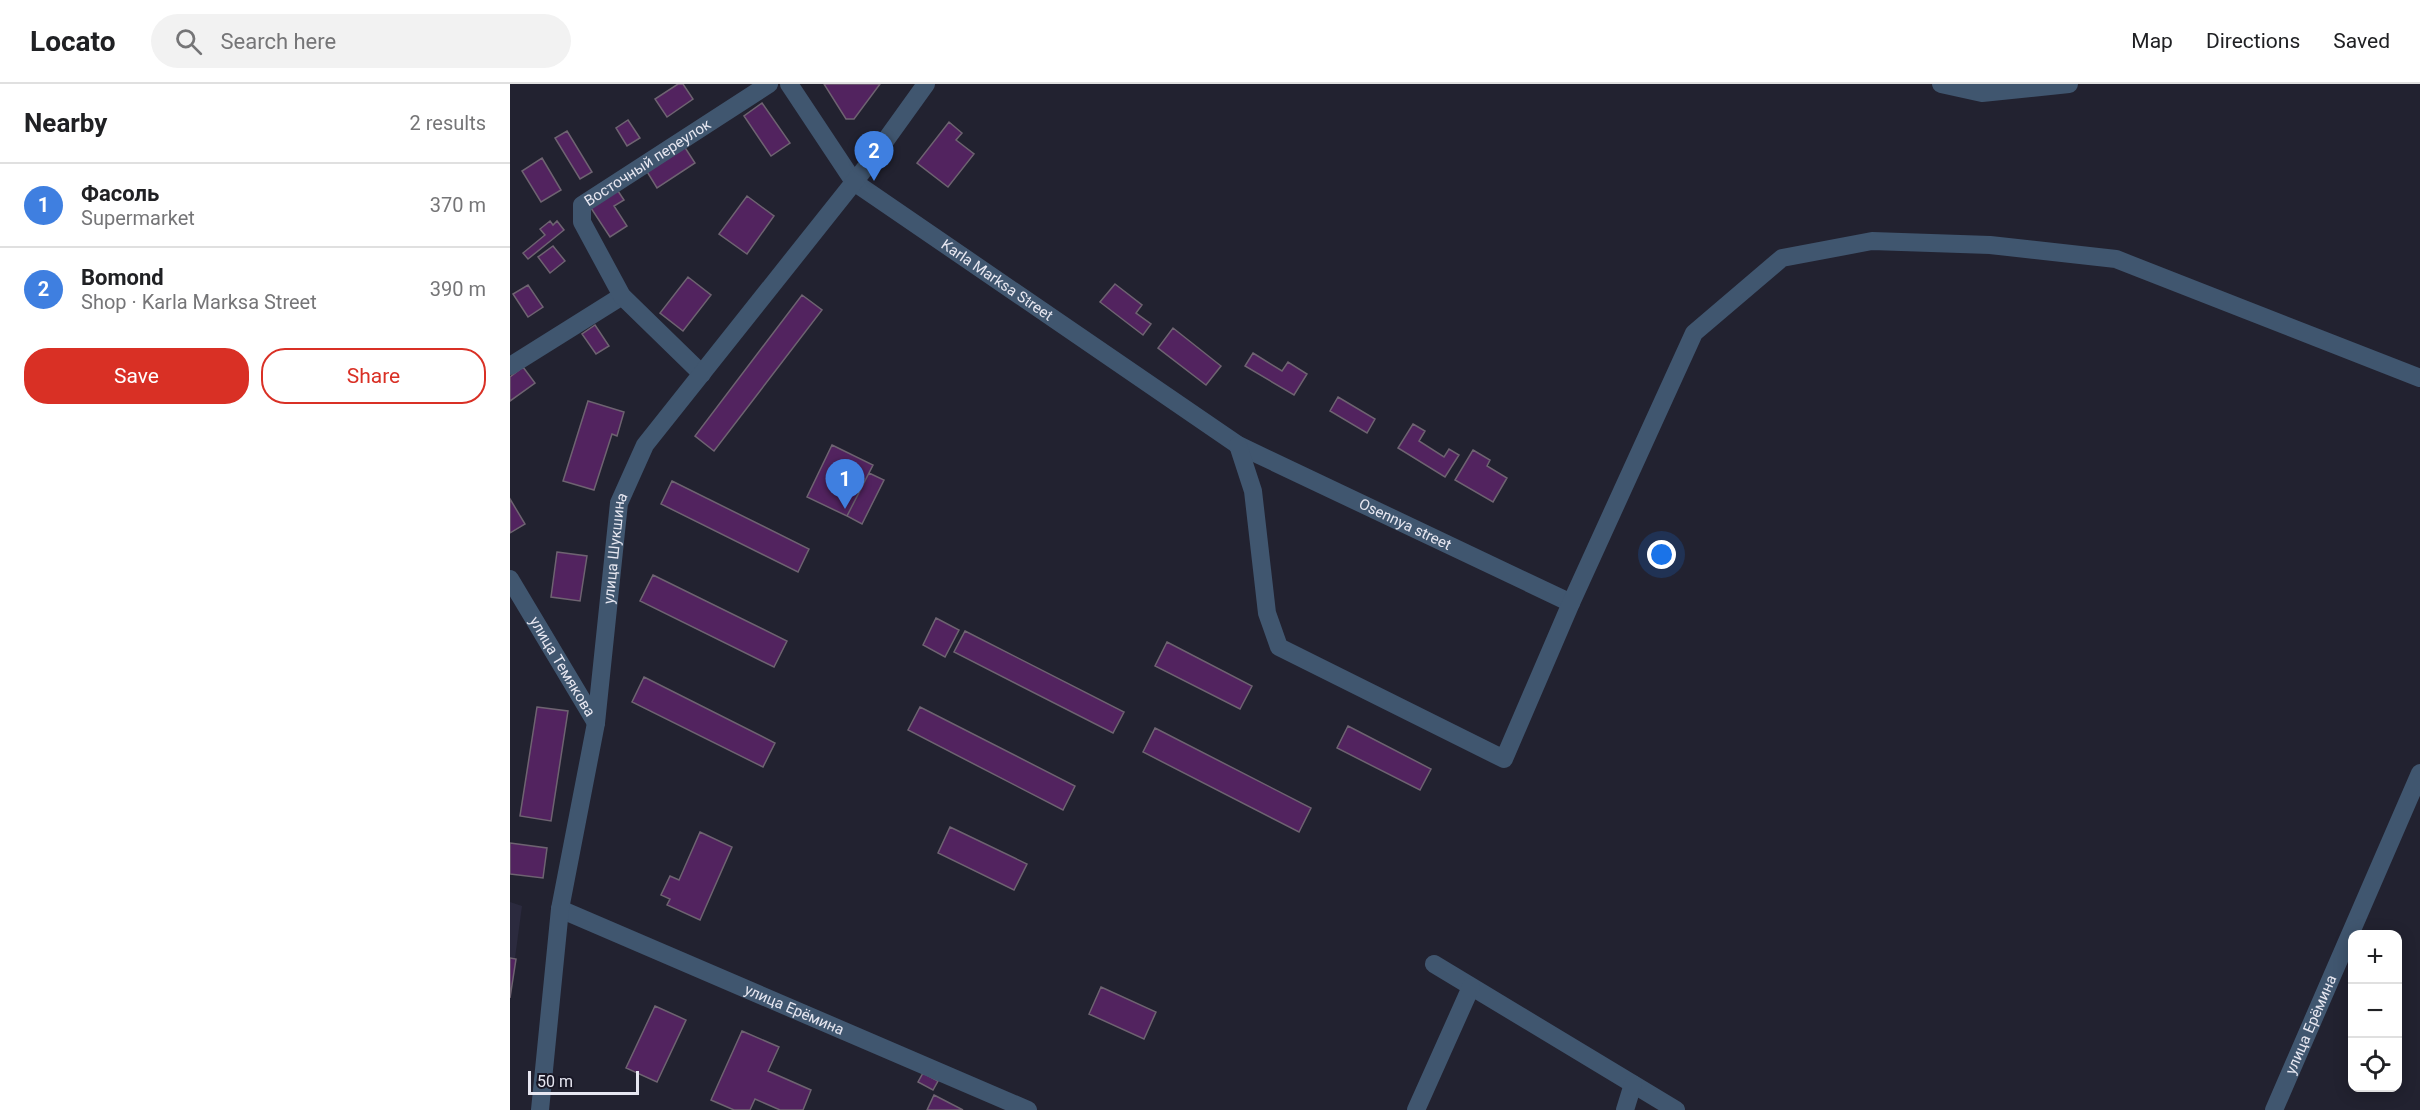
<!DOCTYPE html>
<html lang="en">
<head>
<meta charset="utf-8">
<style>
  body { margin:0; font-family:Roboto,sans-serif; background:#f2f2f2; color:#202124 }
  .controls { position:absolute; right:18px; bottom:18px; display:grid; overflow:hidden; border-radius:12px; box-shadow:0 3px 15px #0003 }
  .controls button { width:54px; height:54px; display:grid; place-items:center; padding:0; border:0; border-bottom:2px solid #e0e0e0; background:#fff; color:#202124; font:30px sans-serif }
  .scale { position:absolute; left:18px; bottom:15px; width:111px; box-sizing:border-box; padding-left:6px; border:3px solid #e7e7f1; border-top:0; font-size:16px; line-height:21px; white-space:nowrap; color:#e7e7f1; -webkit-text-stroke:4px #191826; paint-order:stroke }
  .you { position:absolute; left:1152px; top:471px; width:21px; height:21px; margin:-15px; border:4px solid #fff; border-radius:50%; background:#1a73e8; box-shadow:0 0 0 9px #1a73e833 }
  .badge { display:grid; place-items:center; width:39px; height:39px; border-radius:50%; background:#d93025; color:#fff; font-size:20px; font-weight:700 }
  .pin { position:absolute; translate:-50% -50px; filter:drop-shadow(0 2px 3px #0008) }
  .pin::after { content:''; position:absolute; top:32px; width:21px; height:18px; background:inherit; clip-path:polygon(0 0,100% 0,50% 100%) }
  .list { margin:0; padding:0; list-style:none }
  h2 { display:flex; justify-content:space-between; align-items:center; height:78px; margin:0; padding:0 24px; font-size:26px }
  h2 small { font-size:20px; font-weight:400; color:#757577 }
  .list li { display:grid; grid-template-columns:39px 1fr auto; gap:18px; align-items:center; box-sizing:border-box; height:84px; padding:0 24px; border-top:2px solid #e0e0e0 }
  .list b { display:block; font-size:22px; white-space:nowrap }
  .list p { margin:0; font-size:20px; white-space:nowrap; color:#757577 }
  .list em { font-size:20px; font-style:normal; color:#757577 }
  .actions { display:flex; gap:12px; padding:18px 24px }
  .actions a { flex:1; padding:14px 0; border:2px solid #d93025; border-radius:24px; text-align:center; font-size:21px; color:#d93025 }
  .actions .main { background:#d93025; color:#fff }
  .icon { flex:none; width:33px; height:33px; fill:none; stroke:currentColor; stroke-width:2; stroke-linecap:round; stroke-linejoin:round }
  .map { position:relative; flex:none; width:1910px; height:1026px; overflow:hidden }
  header { display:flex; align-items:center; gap:36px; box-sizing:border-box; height:84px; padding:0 30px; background:#fff; border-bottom:2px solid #e0e0e0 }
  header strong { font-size:28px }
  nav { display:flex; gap:33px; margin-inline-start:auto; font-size:21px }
  .search { width:420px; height:54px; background:#f2f2f2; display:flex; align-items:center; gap:15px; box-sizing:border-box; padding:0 21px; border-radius:33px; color:#757577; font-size:22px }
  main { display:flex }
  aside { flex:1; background:#fff }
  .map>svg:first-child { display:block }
</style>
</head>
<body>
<header>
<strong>Locato</strong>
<div class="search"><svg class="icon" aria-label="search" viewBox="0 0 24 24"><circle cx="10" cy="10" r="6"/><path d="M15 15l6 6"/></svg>Search here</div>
<nav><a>Map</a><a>Directions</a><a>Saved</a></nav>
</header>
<main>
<aside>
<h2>Nearby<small>2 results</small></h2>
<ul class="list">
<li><span class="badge" style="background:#3f7fe0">1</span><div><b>Фасоль</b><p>Supermarket</p></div><em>370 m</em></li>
<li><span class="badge" style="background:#3f7fe0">2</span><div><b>Bomond</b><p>Shop · Karla Marksa Street</p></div><em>390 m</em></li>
</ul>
<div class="actions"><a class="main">Save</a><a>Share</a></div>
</aside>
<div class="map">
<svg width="1910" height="1026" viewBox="0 0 1910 1026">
  <rect width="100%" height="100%" fill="#222230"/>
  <!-- built -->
  <path fill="#2b2a3e" d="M0,818l12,4 -12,89z"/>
  <!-- building -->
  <path fill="#52235f" stroke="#6e6371" stroke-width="1.5" d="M168,0h5l10,15 -26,18 -12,-18z
    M314,0h56l-26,35h-8z
    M252,19l28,40 -19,13 -27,-40z
    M118,36l12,18 -13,8 -11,-18z
    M439,38l13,11 -6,7 18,14 -26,33 -31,-24z
    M57,47l25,41 -12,7 -25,-41z
    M174,62l11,17 -38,25 -11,-18z
    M32,74l19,32 -20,12 -19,-31z
    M106,104l8,12 -10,6 13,20 -17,11 -21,-32z
    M237,112l27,20 -27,38 -28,-20z
    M40,137l3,4 4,-4 7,9 -36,29 -5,-6 22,-18 -5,-6z
    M43,162l12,15 -15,12 -12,-16z
    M178,193l23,18 -28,36 -23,-18z
    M605,200l27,21 -6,8 15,11 -8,11 -43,-33z
    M18,201l15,22 -15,10 -15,-23z
    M292,211l20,15 -108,141 -19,-15z
    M85,241l14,21 -13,8 -14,-20z
    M663,244l48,38 -15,19 -48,-37z
    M743,269l29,18 6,-9 19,12 -13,21 -49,-29z
    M13,283l12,16 -25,18v-24z
    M828,313l37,22 -8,14 -37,-22z
    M78,317l36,11 -7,24 -5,-2 -18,56 -31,-9z
    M903,340l12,7 -6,10 25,16 5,-8 10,6 -14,22 -47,-29z
    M322,361l41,20 -26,51 -40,-19z
    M963,366l17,10 -3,6 20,12 -14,24 -38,-22z
    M359,389l15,7 -22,44 -15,-8z
    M162,397l137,68 -11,23 -137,-68z
    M0,415l15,25 -15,9z
    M47,468l30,4 -7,45 -29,-4z
    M143,491l134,66 -13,26 -134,-66z
    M426,534l23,12 -14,27 -22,-12z
    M455,547l159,81 -11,21 -159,-81z
    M657,558l85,44 -12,23 -85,-43z
    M134,593l131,66 -12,24 -131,-65z
    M27,623l31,4 -17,110 -31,-5z
    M410,623l155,79 -12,24 -155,-80z
    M838,642l83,43 -11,21 -83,-42z
    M645,644l156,80 -12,24 -156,-80z
    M440,743l77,37 -13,26 -76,-37z
    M190,748l32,15 -32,73 -33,-15 3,-6 -9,-4 9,-19 9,4z
    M0,759l37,5 -4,30 -33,-4z
    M0,874l6,1 -6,39z
    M591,903l55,25 -12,27 -55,-25z
    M145,922l31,14 -29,62 -31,-14z
    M232,947l37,16 -11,24 43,19 -8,20h-23l-25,-11 -5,11h-16l-23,-10z
    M413,989l15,8 -5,9 -15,-8z
    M424,1011l29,15h-36z"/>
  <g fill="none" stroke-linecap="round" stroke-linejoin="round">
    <!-- minor -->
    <g stroke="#40566f" stroke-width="18">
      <path id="s1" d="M279,0l65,98 384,263 333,158"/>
      <path d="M1431,0l41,9 87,-9"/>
      <path d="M0,282l112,-70"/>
      <path id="s2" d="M192,290l-80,-78 -40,-74v-17l187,-121"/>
      <path d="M728,361l15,46 14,122 12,34 225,112 67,-156 123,-270 88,-75 90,-17 118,4 126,14 304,119"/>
      <path id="s3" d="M0,495l86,144"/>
      <path id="s4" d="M50,825l468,201"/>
      <path d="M924,880l242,146"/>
      <path id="s5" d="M30,1026l20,-201 36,-186 23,-220 26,-58 225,-283 56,-78"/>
      <path d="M906,1026l55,-123"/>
      <path d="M1115,1026l8,-26"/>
      <path id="s6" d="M1764,1026l146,-337"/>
    </g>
  </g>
  <g text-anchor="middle" stroke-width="4.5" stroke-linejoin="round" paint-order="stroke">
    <!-- street labels -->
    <g font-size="15" fill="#e7e7f1" stroke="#191826">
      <text dy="5" stroke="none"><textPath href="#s2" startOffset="291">Восточный переулок</textPath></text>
      <text dy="5" stroke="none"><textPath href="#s1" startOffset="291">Karla Marksa Street</textPath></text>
      <text dy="5" stroke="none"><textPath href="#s1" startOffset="768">Osennya street</textPath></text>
      <text dy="5" stroke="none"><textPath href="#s5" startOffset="567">улица Шукшина</textPath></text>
      <text dy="5" stroke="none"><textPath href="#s3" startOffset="102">улица Темякова</textPath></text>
      <text dy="5" stroke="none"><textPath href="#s4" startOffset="255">улица Ерёмина</textPath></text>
      <text dy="5" stroke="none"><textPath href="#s6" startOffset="93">улица Ерёмина</textPath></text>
    </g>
  </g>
</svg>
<div class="controls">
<button>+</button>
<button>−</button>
<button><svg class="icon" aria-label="locate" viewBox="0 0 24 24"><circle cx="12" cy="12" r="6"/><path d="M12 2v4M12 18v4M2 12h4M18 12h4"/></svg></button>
</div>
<div class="scale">50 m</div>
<div class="you"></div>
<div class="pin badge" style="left:335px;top:425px;background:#3f7fe0">1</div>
<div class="pin badge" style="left:364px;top:97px;background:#3f7fe0">2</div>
</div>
</main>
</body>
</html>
